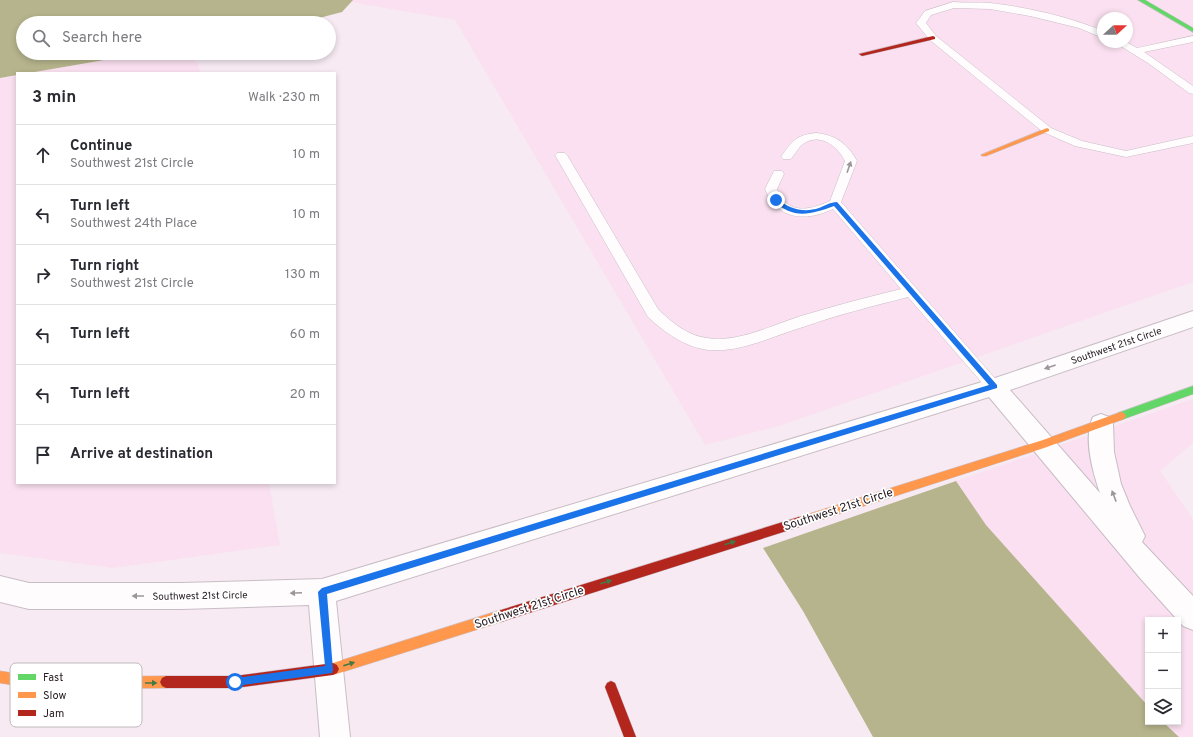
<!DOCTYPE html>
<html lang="en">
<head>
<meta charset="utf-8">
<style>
  body { margin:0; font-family:Overpass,sans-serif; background:#f7f7f7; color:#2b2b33 }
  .controls { position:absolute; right:12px; bottom:12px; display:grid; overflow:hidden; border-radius:0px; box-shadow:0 2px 6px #0003 }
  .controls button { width:36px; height:36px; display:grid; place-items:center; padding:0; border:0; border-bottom:1px solid #e1e1e2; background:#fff; color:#2b2b33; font:20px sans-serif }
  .compass { position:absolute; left:1097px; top:12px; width:36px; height:36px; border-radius:50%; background:#fff; box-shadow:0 2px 6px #0003; rotate:69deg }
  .stop { position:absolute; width:12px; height:12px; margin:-9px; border:3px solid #1a73e8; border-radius:50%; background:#fff }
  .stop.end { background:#1a73e8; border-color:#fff; box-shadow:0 1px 4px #0008 }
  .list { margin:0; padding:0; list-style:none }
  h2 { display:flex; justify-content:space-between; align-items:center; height:52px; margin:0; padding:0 16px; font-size:17px }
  h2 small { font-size:13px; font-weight:400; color:#7c7c81 }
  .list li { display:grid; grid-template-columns:26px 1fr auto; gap:12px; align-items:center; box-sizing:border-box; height:60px; padding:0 16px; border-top:1px solid #e1e1e2 }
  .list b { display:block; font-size:15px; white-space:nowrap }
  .list p { margin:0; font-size:13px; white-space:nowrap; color:#7c7c81 }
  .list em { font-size:13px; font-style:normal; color:#7c7c81 }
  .icon { flex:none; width:22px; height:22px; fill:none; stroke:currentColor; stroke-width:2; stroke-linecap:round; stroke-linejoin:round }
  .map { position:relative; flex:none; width:1193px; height:737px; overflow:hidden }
  .search { position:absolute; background:#fff; box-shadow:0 2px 6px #0003; left:16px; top:16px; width:320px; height:44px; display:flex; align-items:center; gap:10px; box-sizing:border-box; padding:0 14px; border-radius:22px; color:#7c7c81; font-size:15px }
  .panel { position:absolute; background:#fff; box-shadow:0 2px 6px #0003; left:16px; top:72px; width:320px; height:412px; border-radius:0px }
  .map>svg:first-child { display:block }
</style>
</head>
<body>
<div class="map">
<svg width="1193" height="737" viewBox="0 0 1193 737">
  <rect width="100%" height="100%" fill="#f7eaf3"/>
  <!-- built -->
  <path fill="#fae0f0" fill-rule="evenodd" d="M353,0h840v282l-411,143 -77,20 -250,-425 -104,-18zM1103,18h24v24h-24z
    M145,53h49l1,9h3l2,11h-171z
    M17,75v408h252l11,62 -167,23 -113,-15v-475z
    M1193,399v44l-33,28 33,48v218h-14l-16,-15h15v-102h-30v86l-162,-181 -30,-44z"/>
  <!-- water -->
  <path fill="#b6b48c" d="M0,0h353l-11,12 -42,11h-277v30h122l-116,20h-12v2l-17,3z
    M956,481l30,44 162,181v16h15l16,15h-306l-70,-126 -40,-63z"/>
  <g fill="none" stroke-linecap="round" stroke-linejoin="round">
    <!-- lane casing -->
    <g stroke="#c9bdc5" stroke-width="1">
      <path id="lane" d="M953,2c12,1 25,0 37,1 36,4 80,14 113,28v7l-24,-10 -49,-12 -40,-7 -36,-1 -23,7 -5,8 10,13 115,92 31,13 44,10 67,-15v7l-67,14 -51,-11 -32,-14 -113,-92 -14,-17 9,-12z
        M1193,36v6l-49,10 49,34v8l-4,-1 -41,-30 -34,-21h12l11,6z
        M816,133c20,2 32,11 41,28l-16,41 158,181 3,4 -3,4 -5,2 -5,-2 -81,-94c-35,9 -71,18 -105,30 -30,9 -63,26 -95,23 -23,-3 -44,-18 -60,-33l-93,-162 2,-2h8l2,2 91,154c13,13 30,27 49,29 31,5 65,-13 94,-22 33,-10 67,-19 100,-27l-68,-80c-27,13 -56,11 -68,-20l9,-18h8l2,3 -7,15c11,27 32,21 53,12l15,-40c-7,-15 -26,-29 -42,-17 -5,4 -8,10 -12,15h-8l-2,-2c11,-16 15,-22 35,-24z"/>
    </g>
    <!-- street casing -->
    <g stroke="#c9bdc5" stroke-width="2">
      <path id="street" d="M1193,311v16l-183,63 90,103c-7,-20 -17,-56 -7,-76l8,-3 8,3 4,7 1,28 7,32 9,22 15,30 -3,6 51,54v34l-10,-4 -43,-48 -151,-181 -653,204 14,136h-30l-11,-132 -127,4h-153l-29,-7v-26l29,7h153l140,-4 670,-200z"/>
    </g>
    <!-- fast casing -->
    <g stroke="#c9bdc5" stroke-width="1">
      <path id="fast" d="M1138,0h7l48,28v4z
        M1193,386v8l-72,26 -3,-1 -2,-3 2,-3z"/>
    </g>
    <!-- slow casing -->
    <g stroke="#c9bdc5" stroke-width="1">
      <path id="slow" d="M1047,128l2,1v2l-63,25h-4l-1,-1z
        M1121,412l3,1 2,3 -2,3 -80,29 -245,79 -4,-2 -1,-3 1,-3 4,-2 244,-77z
        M501,610l4,2 2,4 -2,4 -4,2 -168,53 -4,-2 -2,-4 2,-4 4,-2z
        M0,671l38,6 128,-1 4,2 2,4 -2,4 -4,2 -128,1 -38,-6z"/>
    </g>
    <!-- jam casing -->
    <g stroke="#c9bdc5" stroke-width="1">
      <path id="jam" d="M933,36l2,1v2l-73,17 -3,-2z
        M799,517l4,2 1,3 -1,3 -4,2 -298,95 -4,-2 -2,-4 2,-4 4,-2z
        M333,663l4,2 2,4 -2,4 -4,2 -98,13h-69l-4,-2 -2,-4 2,-4 4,-2h69z
        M611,681l4,2 21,54h-12l-19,-50 2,-4z"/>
    </g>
    <!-- lane -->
    <use href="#lane" fill="#fefcfd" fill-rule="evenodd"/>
    <!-- street -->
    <use href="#street" fill="#fefcfd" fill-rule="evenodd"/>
    <!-- fast -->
    <use href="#fast" fill="#63d668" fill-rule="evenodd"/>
    <!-- slow -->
    <use href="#slow" fill="#ff974d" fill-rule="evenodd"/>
    <!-- jam -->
    <use href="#jam" fill="#b3261e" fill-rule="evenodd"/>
  </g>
  <!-- one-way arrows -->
  <defs><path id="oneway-solid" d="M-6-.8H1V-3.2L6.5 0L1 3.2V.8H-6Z"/></defs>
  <g fill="#9c969a">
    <use href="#oneway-solid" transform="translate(849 167) rotate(-71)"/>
    <use href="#oneway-solid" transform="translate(1050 367) rotate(161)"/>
    <use href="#oneway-solid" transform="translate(1114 496) rotate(-111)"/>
    <use href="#oneway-solid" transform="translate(296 593) rotate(178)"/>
    <use href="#oneway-solid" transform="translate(138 596) rotate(-180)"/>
  </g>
  <g fill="#447844">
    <use href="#oneway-solid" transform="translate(730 543) rotate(-18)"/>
    <use href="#oneway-solid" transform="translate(606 582) rotate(-18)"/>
    <use href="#oneway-solid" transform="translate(349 664) rotate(-18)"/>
    <use href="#oneway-solid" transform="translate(151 683)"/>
  </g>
  <!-- route -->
  <path fill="#1a73e8" d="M774,199h4c11,10 26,14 41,9 5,-2 12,-6 18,-6l160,183v3l-670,206 6,76 -1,3 -97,13 -3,-1 -1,-3 1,-3 3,-1 90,-12 -7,-74 4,-4 667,-203 -155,-179c-22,8 -41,14 -60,-5z"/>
  <g text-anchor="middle" stroke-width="3.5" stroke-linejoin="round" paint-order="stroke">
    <!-- street labels -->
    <g font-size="10" fill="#251a21" stroke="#fff">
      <text transform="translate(1116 345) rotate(-19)" y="4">Southwest 21st Circle</text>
      <text transform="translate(200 595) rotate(-1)" y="4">Southwest 21st Circle</text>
    </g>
    <!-- near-street labels -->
    <g font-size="12" fill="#251a21" stroke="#fff">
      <text transform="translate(838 509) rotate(-18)" y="4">Southwest 21st Circle</text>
      <text transform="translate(529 607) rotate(-18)" y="4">Southwest 21st Circle</text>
    </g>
  </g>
  <!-- legend -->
  <rect x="10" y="663" width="132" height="64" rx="6" fill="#fff" stroke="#bebabc" stroke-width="1"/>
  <rect x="18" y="674" width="18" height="6" fill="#63d668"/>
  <rect x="18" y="692" width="18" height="6" fill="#ff974d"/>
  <rect x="18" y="710" width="18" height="6" fill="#b3261e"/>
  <g font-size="11" fill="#251a21">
    <text x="43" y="681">Fast</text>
    <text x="43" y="699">Slow</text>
    <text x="43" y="717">Jam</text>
  </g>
</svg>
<div class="controls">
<button>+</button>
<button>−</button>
<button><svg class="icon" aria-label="layers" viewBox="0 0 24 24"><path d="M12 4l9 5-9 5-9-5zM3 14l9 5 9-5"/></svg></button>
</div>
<svg class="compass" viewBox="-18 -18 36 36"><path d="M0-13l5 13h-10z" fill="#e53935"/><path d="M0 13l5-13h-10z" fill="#7c7c81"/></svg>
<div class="stop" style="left:235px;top:682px"></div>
<div class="stop end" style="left:776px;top:200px"></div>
<div class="search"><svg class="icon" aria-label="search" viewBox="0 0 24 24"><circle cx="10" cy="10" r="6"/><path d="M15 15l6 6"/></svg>Search here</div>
<section class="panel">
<h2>3 min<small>Walk · 230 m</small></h2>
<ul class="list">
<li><svg class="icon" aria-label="ahead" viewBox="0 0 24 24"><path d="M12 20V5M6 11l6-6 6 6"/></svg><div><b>Continue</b><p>Southwest 21st Circle</p></div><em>10 m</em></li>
<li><svg class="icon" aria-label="left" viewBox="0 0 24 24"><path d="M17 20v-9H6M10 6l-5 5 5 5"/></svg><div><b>Turn left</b><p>Southwest 24th Place</p></div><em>10 m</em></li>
<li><svg class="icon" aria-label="right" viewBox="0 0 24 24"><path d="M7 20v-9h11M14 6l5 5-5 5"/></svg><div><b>Turn right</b><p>Southwest 21st Circle</p></div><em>130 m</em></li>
<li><svg class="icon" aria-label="left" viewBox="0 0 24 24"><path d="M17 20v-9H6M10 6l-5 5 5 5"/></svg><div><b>Turn left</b></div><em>60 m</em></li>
<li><svg class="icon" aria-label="left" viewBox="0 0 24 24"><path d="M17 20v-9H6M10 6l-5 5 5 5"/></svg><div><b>Turn left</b></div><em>20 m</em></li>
<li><svg class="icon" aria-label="arrive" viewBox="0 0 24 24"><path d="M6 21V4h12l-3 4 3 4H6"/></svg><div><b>Arrive at destination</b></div></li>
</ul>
</section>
</div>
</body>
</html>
